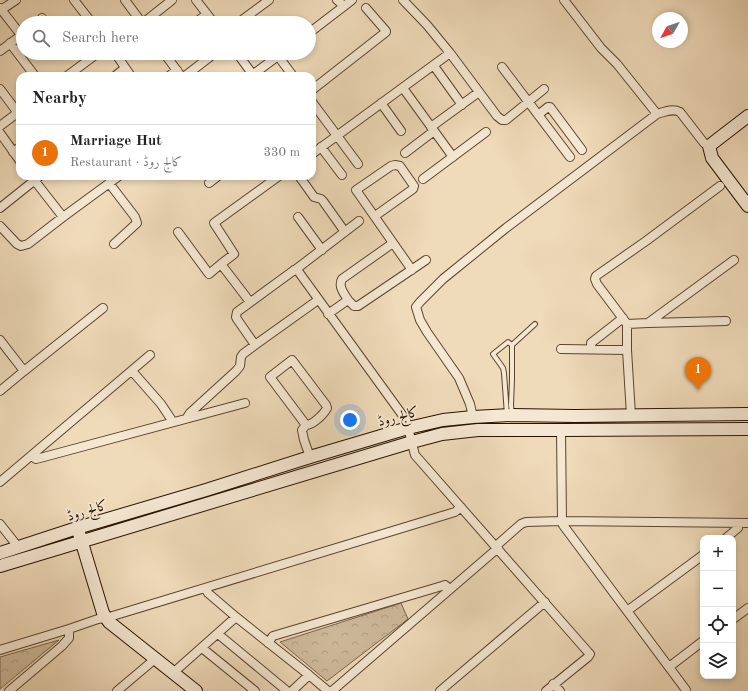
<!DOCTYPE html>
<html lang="en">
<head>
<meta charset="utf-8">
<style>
  body { margin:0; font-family:"Old Standard TT",Amiri,serif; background:#f6f6f6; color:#222 }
  .controls { position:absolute; right:12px; bottom:12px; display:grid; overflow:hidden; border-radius:8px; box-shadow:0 2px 6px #0003 }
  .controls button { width:36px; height:36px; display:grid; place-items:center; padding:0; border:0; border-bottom:1px solid #e0e0e0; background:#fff; color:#222; font:20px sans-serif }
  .compass { position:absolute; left:652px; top:12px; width:36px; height:36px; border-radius:50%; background:#fff; box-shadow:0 2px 6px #0003; rotate:230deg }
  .you { position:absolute; left:350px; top:420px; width:14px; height:14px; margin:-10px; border:3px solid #fff; border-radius:50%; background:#1a73e8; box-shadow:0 0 0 6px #1a73e833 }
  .badge { display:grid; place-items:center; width:26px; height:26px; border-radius:50%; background:#0f766e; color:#fff; font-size:13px; font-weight:700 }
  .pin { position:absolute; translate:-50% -33px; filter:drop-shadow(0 1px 2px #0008) }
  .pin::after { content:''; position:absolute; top:21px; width:14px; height:12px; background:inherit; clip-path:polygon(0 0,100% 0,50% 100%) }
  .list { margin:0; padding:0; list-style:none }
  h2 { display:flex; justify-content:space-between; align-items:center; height:52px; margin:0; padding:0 16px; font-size:17px }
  h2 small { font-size:13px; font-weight:400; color:#767676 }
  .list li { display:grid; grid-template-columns:26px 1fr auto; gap:12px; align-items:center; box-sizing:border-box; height:56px; padding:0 16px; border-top:1px solid #e0e0e0 }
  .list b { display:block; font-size:15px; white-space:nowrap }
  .list p { margin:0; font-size:13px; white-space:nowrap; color:#767676 }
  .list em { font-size:13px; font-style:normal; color:#767676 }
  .icon { flex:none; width:22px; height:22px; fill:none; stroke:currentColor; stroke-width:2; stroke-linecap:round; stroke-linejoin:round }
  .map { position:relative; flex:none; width:748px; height:691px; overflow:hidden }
  .search { position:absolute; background:#fff; box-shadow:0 2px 6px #0003; left:16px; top:16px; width:300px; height:44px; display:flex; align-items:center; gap:10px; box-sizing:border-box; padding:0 14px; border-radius:22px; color:#767676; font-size:15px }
  .panel { position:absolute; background:#fff; box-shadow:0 2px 6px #0003; left:16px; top:72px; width:300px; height:108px; border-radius:12px }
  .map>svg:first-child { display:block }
</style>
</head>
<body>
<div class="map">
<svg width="748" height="691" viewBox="0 0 748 691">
  <defs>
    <pattern id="forest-crowns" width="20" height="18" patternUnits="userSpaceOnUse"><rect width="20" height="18" fill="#cdb89a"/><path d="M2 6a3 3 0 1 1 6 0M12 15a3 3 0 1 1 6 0" fill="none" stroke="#b09d83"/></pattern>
  </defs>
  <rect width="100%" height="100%" fill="#efdab9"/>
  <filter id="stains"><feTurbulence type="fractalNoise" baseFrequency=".005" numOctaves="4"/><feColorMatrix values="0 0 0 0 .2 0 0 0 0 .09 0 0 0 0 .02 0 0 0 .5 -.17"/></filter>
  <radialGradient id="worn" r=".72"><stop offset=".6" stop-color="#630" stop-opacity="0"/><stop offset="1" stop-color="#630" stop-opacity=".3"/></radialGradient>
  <!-- forest -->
  <path fill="url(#forest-crowns)" stroke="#7a654d" d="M401,603l7,16 -81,62 -47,-39z
    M59,640l-59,49v-32z"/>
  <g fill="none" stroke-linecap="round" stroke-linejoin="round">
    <!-- lane casing -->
    <g stroke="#5a442e" stroke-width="6">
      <path id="lane" d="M507,415l-3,-42 -1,-5 -10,-14 15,-12 4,3
        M512,415l-1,-10 1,-25v-35l23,-21"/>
    </g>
    <!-- street casing -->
    <g stroke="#5a442e" stroke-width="10">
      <path id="street" d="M74,0l18,23
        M125,0l17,23
        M196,0l18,23
        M337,0l7,6
        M403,0l24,25 23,28 47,63 5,4h4l38,-31
        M564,0l37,48 16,16 40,50c7,-2 15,-6 23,-2l24,31 5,3
        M0,8l21,27
        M1,10l15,-10
        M39,23l2,-1 1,-4
        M143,23l29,-23
        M195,23l12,-9
        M238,23l31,-23
        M309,33l43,-33
        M10,43l25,33
        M0,51l23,-17
        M115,53l16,23
        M164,53l17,23
        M237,53l16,22
        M278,56l15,20
        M434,66l28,39
        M502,67l68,90
        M67,76l31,-23
        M115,76l10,-8
        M169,76l8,-6
        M185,76l30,-23
        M251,76l31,-23
        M403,88l50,69
        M0,89l18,24
        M312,90l74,-58v-1l-20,-23
        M312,102l46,62
        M381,103l20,28
        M538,115l10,-8h2l32,43
        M0,126l20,-15
        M431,127l48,-35
        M0,133l20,28
        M321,147l21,28
        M13,152l7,-5
        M405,153l29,-22
        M312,154l138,-101
        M31,176l32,41
        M299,176l15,21 7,2 2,2 22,31
        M423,179l63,-47
        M109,183l26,34 2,6 -23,21
        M209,183l9,-7
        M0,208l40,-32
        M375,216l38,-27 1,-3 -14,-20 -5,-1 -4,1 -35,24 56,80
        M298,217l24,33
        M0,226l17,18 4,2 7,-2 35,-27 56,-41
        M178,232l31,42 12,-10 29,38
        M221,264l13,-10 -20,-31 65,-47
        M295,270l64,-49
        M348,300l6,6h4l68,-46
        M328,314l20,-14c-4,-7 -10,-13 -6,-21l51,-36
        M648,323l78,-2
        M627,324l-30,-40 -2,-5 1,-3 50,-35 74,-55
        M0,340l24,31 79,-63
        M255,345l-18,-26 -1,-2 1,-5 56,-41 1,-1 4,1 108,149 9,35 173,197 2,2 -2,3 -42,34
        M561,349l66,1
        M591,349v-6l32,-25
        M132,371l29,33 12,18
        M0,391l24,-20
        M631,415l-4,-65v-26l21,-1 86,-63
        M473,417l-3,-13 -11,-26 -32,-46 -7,-12 -4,-13 4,-5 23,-23 63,-51 151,-114
        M189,418l-1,-2 2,-3 46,-42 4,-5 1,-9 2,-3 12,-9 63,-45
        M306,425l-36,-48 22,-17 34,45 1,3c-3,6 -14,17 -21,17l-4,5 2,10 6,17
        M561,430l1,91 1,4 123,165
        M31,456l5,3 4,-1 205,-55
        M0,482l150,-127
        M0,524l19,24
        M726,538l12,-10v-5
        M496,546l25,-22 5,-2 36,-1 186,2
        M205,588l3,5 28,24 73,58 19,16
        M627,611l76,-56
        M733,619l15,-11
        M218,634l69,57
        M268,643l5,-7 169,-50 3,-1 5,4
        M202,648l53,43
        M0,650l69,-21 29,-10 8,-1 349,-106 6,-5
        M669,667l34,-26
        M173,673l63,-56
        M553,684l7,7
        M9,691l53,-45 7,-8v-9
        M117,691l38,-32
        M292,691l17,-16
        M332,691l166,-143
        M440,691l105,-89"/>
    </g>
    <!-- secondary casing -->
    <g stroke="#281200" stroke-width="14">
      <path id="secondary" d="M748,116l-39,30 3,12 36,48
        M79,533l24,80 6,9 87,69
        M0,553l77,-25 129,-38 104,-33 98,-29 35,-8 30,-3 39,-2 63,1 173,-2
        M0,566l412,-124 30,-8 36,-4h83l187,-1"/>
    </g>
    <!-- lane -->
    <use href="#lane" stroke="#f5e7d2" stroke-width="4"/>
    <!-- street -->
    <use href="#street" stroke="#f5e7d2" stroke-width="8"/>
    <!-- secondary -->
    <use href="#secondary" stroke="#f5e7d2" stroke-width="12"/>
  </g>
  <g text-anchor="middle" stroke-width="3.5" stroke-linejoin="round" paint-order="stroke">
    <!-- street labels -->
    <g font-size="14" fill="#281200" stroke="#f5e7d2">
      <text transform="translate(398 416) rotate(-15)" y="5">کالج روڈ</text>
      <text transform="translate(87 510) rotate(-17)" y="5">کالج روڈ</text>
    </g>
  </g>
  <rect width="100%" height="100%" filter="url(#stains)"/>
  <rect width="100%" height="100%" fill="url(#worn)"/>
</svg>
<div class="controls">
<button>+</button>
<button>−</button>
<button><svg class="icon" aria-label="locate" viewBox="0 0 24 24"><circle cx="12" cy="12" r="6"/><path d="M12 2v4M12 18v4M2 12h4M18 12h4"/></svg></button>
<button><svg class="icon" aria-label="layers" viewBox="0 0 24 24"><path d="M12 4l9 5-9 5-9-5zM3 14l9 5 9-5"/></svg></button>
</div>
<svg class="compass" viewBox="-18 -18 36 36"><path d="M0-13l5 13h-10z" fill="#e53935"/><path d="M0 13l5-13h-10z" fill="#767676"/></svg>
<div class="you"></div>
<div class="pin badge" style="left:698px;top:390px;background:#e8710a">1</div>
<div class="search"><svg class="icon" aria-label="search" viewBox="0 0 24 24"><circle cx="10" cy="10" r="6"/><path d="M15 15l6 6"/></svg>Search here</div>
<section class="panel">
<h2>Nearby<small></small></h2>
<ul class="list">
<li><span class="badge" style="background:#e8710a">1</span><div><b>Marriage Hut</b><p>Restaurant · کالج روڈ</p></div><em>330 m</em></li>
</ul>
</section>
</div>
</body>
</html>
